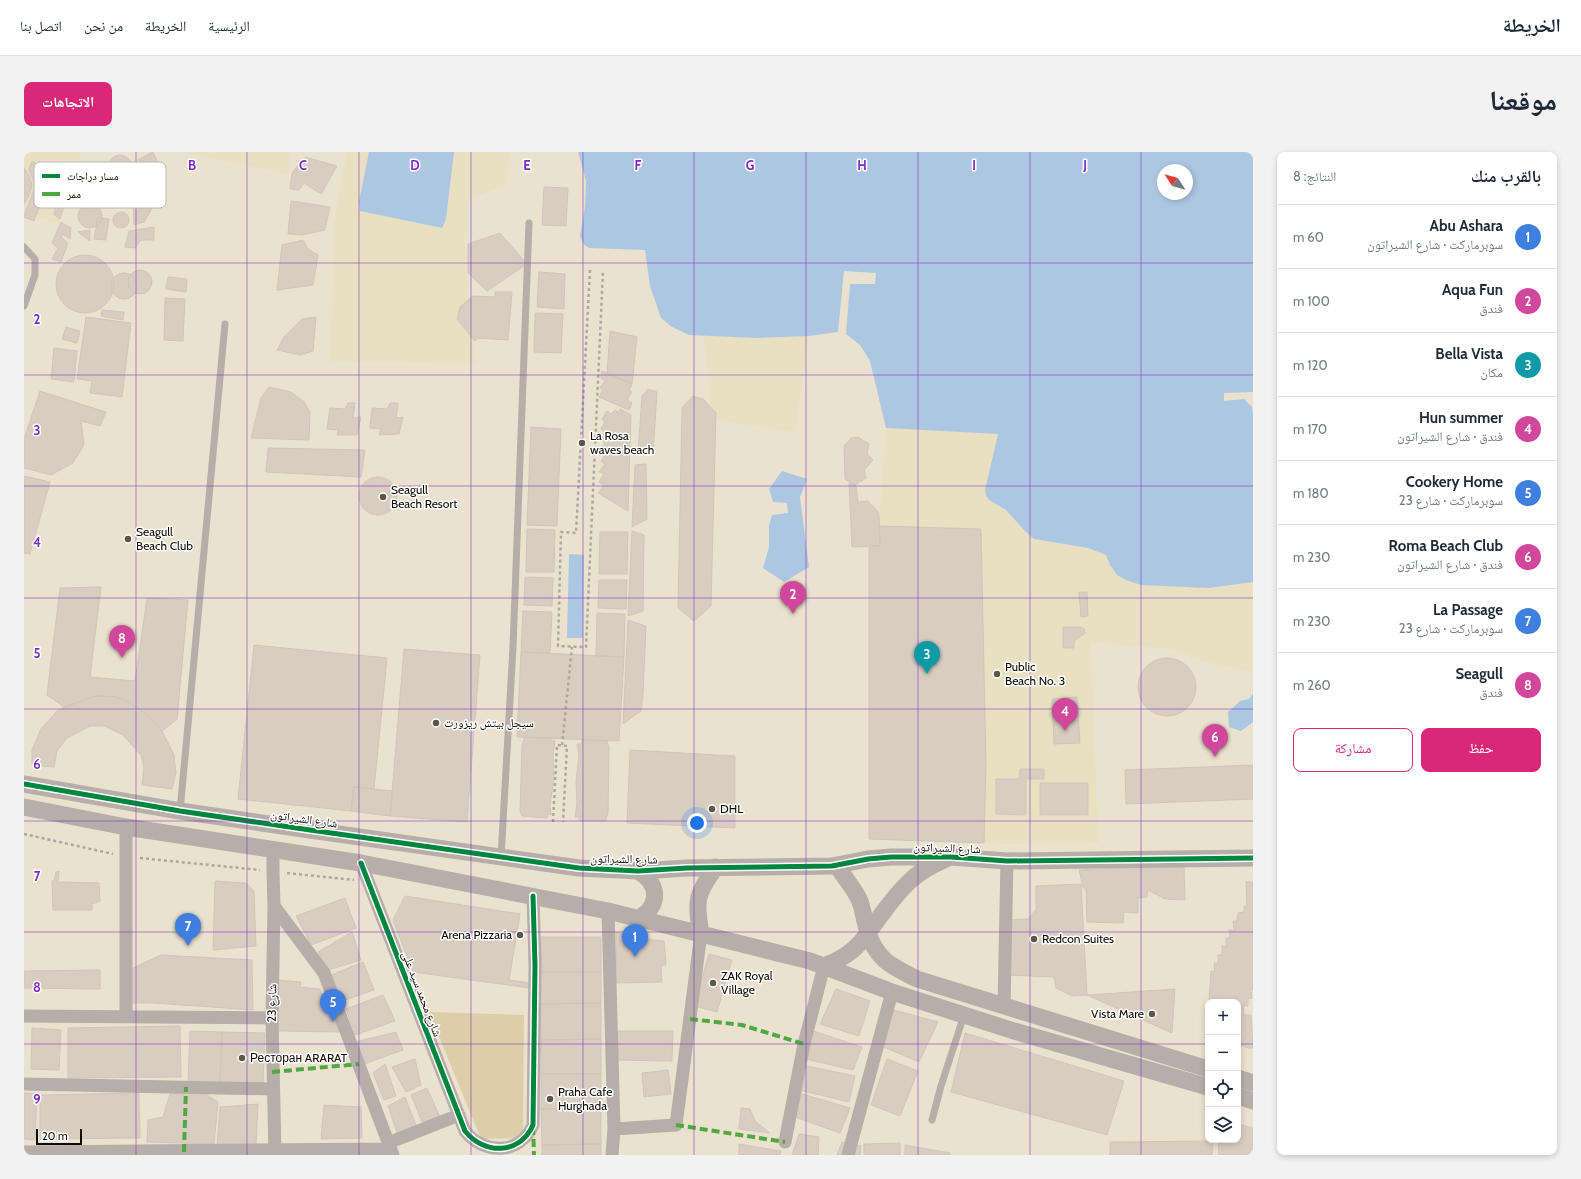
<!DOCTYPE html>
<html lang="ar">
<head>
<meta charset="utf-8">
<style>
  body { margin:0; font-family:Cabin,"Noto Naskh Arabic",sans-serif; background:#f2f2f3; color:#1f2937; direction:rtl }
  .controls { position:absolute; right:12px; bottom:12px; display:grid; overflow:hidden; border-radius:8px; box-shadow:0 2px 6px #0003 }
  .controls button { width:36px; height:36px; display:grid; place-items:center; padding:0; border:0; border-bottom:1px solid #e0e1e3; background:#fff; color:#1f2937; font:20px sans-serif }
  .compass { position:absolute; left:1133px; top:12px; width:36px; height:36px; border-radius:50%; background:#fff; box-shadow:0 2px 6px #0003; rotate:306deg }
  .scale { position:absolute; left:12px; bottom:10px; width:46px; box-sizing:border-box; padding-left:4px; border:2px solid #100c02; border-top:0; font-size:11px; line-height:14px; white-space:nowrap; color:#100c02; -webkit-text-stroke:3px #fff; paint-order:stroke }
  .you { position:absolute; left:673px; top:671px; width:14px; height:14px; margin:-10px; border:3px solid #fff; border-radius:50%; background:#1a73e8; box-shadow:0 0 0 6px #1a73e833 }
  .badge { display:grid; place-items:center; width:26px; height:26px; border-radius:50%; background:#db2777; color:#fff; font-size:13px; font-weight:700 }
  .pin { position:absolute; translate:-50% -33px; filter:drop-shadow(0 1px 2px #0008) }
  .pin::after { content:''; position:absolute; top:21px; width:14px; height:12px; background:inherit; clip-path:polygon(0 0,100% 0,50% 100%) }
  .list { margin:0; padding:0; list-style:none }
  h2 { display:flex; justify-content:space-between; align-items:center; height:52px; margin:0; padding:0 16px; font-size:17px }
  h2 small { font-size:13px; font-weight:400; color:#747a83 }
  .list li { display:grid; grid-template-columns:26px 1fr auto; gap:12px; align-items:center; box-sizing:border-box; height:64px; padding:0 16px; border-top:1px solid #e0e1e3 }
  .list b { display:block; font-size:15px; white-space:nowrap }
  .list p { margin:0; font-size:13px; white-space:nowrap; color:#747a83 }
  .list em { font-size:13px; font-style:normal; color:#747a83 }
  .actions { display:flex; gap:8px; padding:12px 16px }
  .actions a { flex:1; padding:9px 0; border:1px solid #db2777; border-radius:8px; text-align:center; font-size:14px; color:#db2777 }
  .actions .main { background:#db2777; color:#fff }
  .icon { flex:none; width:22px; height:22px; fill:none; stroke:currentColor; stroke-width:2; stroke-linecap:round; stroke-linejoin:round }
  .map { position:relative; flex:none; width:1229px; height:1003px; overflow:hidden; direction:ltr; border-radius:8px }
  header { display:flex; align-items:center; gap:24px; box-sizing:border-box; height:56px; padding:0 20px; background:#fff; border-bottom:1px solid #e0e1e3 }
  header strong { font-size:19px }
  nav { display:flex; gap:22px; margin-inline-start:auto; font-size:14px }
  .intro { display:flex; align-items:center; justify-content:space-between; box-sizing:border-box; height:96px; padding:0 24px }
  h1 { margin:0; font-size:28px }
  .button { padding:10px 18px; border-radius:8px; background:#db2777; color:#fff; font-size:14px; font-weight:700 }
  main { display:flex; gap:24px; padding:0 24px }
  aside { flex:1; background:#fff; border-radius:8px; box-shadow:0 2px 6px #0003 }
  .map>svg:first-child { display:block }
</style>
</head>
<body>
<header>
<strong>الخريطة</strong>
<nav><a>الرئيسية</a><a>الخريطة</a><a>من نحن</a><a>اتصل بنا</a></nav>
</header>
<div class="intro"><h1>موقعنا</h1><a class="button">الاتجاهات</a></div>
<main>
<aside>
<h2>بالقرب منك<small>النتائج: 8</small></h2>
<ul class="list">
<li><span class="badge" style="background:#3f7fe0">1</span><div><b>Abu Ashara</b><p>سوبرماركت · شارع الشيراتون</p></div><em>60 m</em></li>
<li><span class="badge" style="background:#d1479c">2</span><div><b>Aqua Fun</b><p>فندق</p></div><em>100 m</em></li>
<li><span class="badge" style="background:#0f9aa8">3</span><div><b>Bella Vista</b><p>مكان</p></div><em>120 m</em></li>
<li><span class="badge" style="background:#d1479c">4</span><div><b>Hun summer</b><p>فندق · شارع الشيراتون</p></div><em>170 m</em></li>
<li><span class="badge" style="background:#3f7fe0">5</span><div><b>Cookery Home</b><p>سوبرماركت · شارع 23</p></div><em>180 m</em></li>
<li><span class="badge" style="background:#d1479c">6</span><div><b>Roma Beach Club</b><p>فندق · شارع الشيراتون</p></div><em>230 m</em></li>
<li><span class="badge" style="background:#3f7fe0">7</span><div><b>La Passage</b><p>سوبرماركت · شارع 23</p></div><em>230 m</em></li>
<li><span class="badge" style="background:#d1479c">8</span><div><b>Seagull</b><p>فندق</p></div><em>260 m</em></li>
</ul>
<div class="actions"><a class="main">حفظ</a><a>مشاركة</a></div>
</aside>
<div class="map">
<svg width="1229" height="1003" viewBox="0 0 1229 1003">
  <rect width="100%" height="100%" fill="#eae2ce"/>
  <!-- green -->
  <path fill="#dccea8" d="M405,860l95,3 -1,123 -42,1z"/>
  <!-- sand -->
  <path fill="#e9e0c2" d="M0,0h57l-22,72 -35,-12z
    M157,0h110l-3,22z
    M323,0h22l-10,50 1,9 86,8 8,-67h55l-2,33 -40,15 -2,57 2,36 8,71 -145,-3 5,-147z
    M680,183l52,3 53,-2 -14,96 -83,-13z
    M862,276l112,6 -13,56 12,15 9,5 18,20 10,9 54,9 18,7 4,10 98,23 45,-6v90l-47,-10 -35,-13 -80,-7 7,201 -92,1 -22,-1 2,-80 -5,-234 -102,-3z"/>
  <!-- water -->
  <path fill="#adc7e2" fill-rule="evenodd" d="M345,0h85l-8,67 -4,9 -82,-17 -1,-9z
    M554,0h675v430l-45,6 -67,-3 -15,-5 -9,-5 -7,-10 -4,-10 -18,-7 -54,-9 -10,-9 -18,-20 -17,-10 -3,-4 -1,-6 13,-56 -112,-6 -16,-67 -10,-16 -14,-11 -8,-2 -29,4 -53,2 -67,-3 -17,-8 -11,-9 -11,-32 -5,-36 -56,-2 -6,-4 -3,-8 5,-29 1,-26zM1139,18h24v24h-24z
    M758,319l25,8 -7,18 9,70 -25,15 -21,-14 6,-21v-21l3,-11 16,-2 -1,-10 -14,-1 -4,-13z
    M545,402l15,1 -1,83h-16z
    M1229,542v28l-12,9 -12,-4 -1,-15 12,-11 9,-2z"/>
  <!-- pier -->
  <path fill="#eae2ce" d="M820,119l32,2 -1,11h-25l-4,50 -8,-2z
    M1229,240v23l-1,-8 -8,-8 -20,2v-8z"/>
  <!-- building -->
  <path fill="#d9cdc2" stroke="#d1c5bb" d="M128,0h1l6,13 -21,-5z
    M85 14a11 11 0 1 1 22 0a11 11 0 1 1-22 0Z
    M281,5l32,9 -16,28 -17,-11 -5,7 -9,-1 2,-16z
    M8,9l9,7 6,18 -12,-2 -6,-14z
    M0,16l6,9 2,9 -2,8 -6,10z
    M72 40a16 16 0 1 1 32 0a16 16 0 1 1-32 0Z
    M11,35l10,4 -11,30 -10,-4v-1z
    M520,35l24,1 -2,38 -24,-1z
    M35,43l7,5 -6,19 -6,-5z
    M109,45l23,5 -12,20 -10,3z
    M267,49l39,6 -5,23 -23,5 -14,-1z
    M54 64a12 12 0 1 1 24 0a12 12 0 1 1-24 0Z
    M89 68a8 8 0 1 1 16 0a8 8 0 1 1-16 0Z
    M74,65l11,2 -3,21 -12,-1z
    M37,70l10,6 -1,11 -7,-5 -2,3 7,6 -7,19 -9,-3 6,-11 -6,-5z
    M130,75v13h-13l-6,8 -10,-1 4,-16z
    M66,78v11l-12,-9z
    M476,81l27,31 -40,27 -19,-18v-29z
    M279,88l5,9 10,6 -5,30 -36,5 5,-45z
    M32 132a29 29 0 1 1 58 0a29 29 0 1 1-58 0Z
    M104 130a12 12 0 1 1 24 0a12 12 0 1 1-24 0Z
    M515,120l26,2 -1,35 -27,-2z
    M87 134a13 13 0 1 1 26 0a13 13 0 1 1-26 0Z
    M144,125l19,2 -1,13 -20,-3z
    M471,140h17l-4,48 -30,-2 -3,3 -18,-22 3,-12 13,-11 22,1z
    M141,146l20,1 -2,42 -19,-1z
    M78,158l22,2 -1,8 -22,-4z
    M511,161l28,1 -2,39 -27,-1z
    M62,165l45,6 -9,74 -32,-4 2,-12 -15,-2z
    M292,165l-3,34 -13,4 -23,-5 7,-13 18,-18z
    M42,175l14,4 -3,12 -15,-4z
    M586,179l27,6 -5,47 -25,-11z
    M30,196l23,3 -3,31 -23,-3z
    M578,219l30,13 -3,6 3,2 -5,8 5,3 -3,7 -30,-13 4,-7 -3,-2 5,-7 -4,-3z
    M245,235l22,5 13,10 6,10 -1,28 -58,-2 10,-40z
    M624,237l9,3 -4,62 -15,-1 4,-57z
    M16,239l66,21 -6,14 -19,-5 3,24 -11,18 -22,12 -27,-7v-29z
    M669,244l10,3 13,14 -5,193 -17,15 -16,-13 4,-200z
    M324,251h7l-2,15 8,-1 -4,18h-20l1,-5 -11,-1 3,-21 15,1z
    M366,251h8l-2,15 7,-1 -4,17 -20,1 2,-6 -11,-1 2,-20 15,1z
    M596,257l11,6 -3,96 -30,-18 6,-8 -5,-3 5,-8 -5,-2 6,-8 -4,-3 4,-6 -4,-5 4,-7 -5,-3 6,-7 -5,-4 4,-7 -3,-3 5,-8 4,3 4,-4 3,2z
    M507,275l30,2 -4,97 -30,-1z
    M834,285l11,7 -2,10 6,6 -9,10 2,8 -11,7 -10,-6 -1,-33 7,-8z
    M244,296l97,2 -4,27 -95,-5z
    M622,312l1,55 -15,8 3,-62z
    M0,324l26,6 -20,72 -6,-1z
    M335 344a19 19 0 1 1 38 0a19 19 0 1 1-38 0Z
    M825,331l7,3 2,16 10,-1 11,12 1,33 -28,1z
    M855,374l102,3 5,234 -2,80 -115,-4v-293h11z
    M503,377l28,1 -1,42h-28z
    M608,379l12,4 -1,76 -15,5z
    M576,380h28l-1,42h-28z
    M501,425l28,1 -1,28 -28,-1z
    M575,428h28l-1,29 -28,-1z
    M77,435l-11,90 45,4 12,-83 41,2 -11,119 -15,12 -19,-19 -14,-10 -13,-5 -20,-1 -32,11 -17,-12 13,-107z
    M1055,440h8l1,24 -7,1z
    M499,459l29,1 -2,41 -29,-1z
    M573,461l28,1 -1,43 -28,-1z
    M604,468l18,6 -3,68 -2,17 -18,13z
    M1039,475h18l3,2 1,4 -11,8v7h-11z
    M230,493l133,13 -13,131 -20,-2 -3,24 -113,-12z
    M380,497l76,6 -13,167 -77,-6z
    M497,500l103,5 -5,84 -102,-4z
    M1114 535a29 29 0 1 1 58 0a29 29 0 1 1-58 0Z
    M72,544l20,1 13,5 14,10 19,19 12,24 2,18 -4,16 -30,-4 2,-18 -3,-12 -18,-20 -19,-9h-14l-23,12 -10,13 -3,16 -22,-2v-15l9,-21 17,-19z
    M1053,545l3,46 -26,1 -2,-45z
    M501,585l27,1v3h3l-2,14 1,23 -4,27 1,10 -3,-1 -1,4 -25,-2 -2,-5 2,-66z
    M558,588l25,1 2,6 -1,67 -3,7h-25l-2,-4h-3l2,-13 -1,-23 3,-27 -2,-10h4z
    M606,598l105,6v72l-108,-5z
    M1229,613v34l-127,5 -1,-34z
    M996,617h24v10h-18v36l-30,-1v-35h23z
    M1016,631h48v32h-48z
    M330,635l39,4 -3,25 -39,-5z
    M1160,713l1,35 -20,-1 -17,-9 -1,7 -9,1v15l-14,-1 -1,11 -36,-1 -1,-33 -3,-2 -4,-17z
    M35,719l-1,11 41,1 1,18 -8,3v6h-39l-1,-29h2l2,-9z
    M191,729l31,2 8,8 2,55 -43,4z
    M1222,730h7v108h-2l1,8 -4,1v7h-5l1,9h-5v9h-1v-22h-29l2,-31 4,1 -1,-9h4v-8h4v-9h4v-8h4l-1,-8h5l-1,-9h4l1,-8 6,-1v-6h3z
    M1057,732l6,111 -15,1 -16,-8 -2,-11 -48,-2 1,-55 21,-1 8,-9v-24z
    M381,744l115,18 -11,66 22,3 -1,5 -117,-16 -20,-52z
    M321,746l11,30 -45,17 -15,-29z
    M328,780l9,28 -33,10 -10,-18z
    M592,780l27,7 21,2 2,24h-5l1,17 -46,1z
    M517,785h60v35h-60z
    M685,802l23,6 -15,52 -23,-6z
    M137,803l91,5 1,50 -99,-7h-24l1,-34z
    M339,810l11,28 -32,11 -11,-26z
    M76,818v19l-76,-1v-17z
    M517,820h60v31l-61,1z
    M252,828l25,2 -1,5 20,2 1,5h5l13,38 -60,-1z
    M812,837l34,12 -11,35 -39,-12z
    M1151,837l-3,44 -85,-38z
    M359,843l12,26 -40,14 -9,-26z
    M577,851v36l-60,1 -1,-36z
    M859,855l55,15 -19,40 -44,-19z
    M1215,863h12l2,33h-5l-10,-4z
    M156,874l1,51 -113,1v-50z
    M8,876l29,2 -2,40 -28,-1z
    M166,879l32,1 -2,51 -32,-1z
    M593,879h56l-1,30 -56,-1z
    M789,879l49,16 -9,23 -47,-11z
    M198,880l43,1 -2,50h-43z
    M372,880l7,18 -39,14 -9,-22z
    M941,881l159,48 -17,54 -156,-43z
    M577,887v35h-60v-34z
    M391,907l6,26 -15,7 -14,-25z
    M863,907l31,12 -18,45 -29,-11z
    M361,912l11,32 -12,4 -11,-27z
    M778,913l53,11 -6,26 -50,-12z
    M644,918l3,24 -27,3 -2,-24z
    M517,922h60v34l-60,1z
    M403,936l13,29 -18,5 -11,-27z
    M0,941l13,1 -2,46 -11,-1z
    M115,941l1,45 -100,1v-44z
    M180,941l14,9 -4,42 -67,-2 1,-22 15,-3 7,-23z
    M775,941l51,15 -10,25 -45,-16z
    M381,945l11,28 -19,8 -9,-27z
    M234,952l-2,42 -39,2 3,-41z
    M300,953l37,2 1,31 -41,1z
    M577,956v36l-59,1 -1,-36z
    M717,956l9,1 5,12 15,12 -31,-4z
    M1214,972l15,4v27h-34l-1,-15h20z
    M775,982l20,3 -1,18h-26z
    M1189,989l-1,14h-102v-13z
    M818,990l19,4 -1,9h-23z
    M876,991v12h-36v-11z
    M577,992v11h-59v-10z
    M715,992l42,7 -1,4h-41z
    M881,993l45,8v2h-45z"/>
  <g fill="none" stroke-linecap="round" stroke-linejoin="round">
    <!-- path -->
    <path stroke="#aea7a0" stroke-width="2.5" stroke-dasharray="3 3" stroke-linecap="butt" d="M566,118l-14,263 -15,-1 -3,114 28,1 17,-377
      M538,593l10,-98
      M529,670l4,-77 10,1 -4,76
      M0,682l89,20
      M116,706l120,12
      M263,721l67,7"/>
    <!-- service -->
    <path stroke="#b7ada9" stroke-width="7" d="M0,95l11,12v16l-11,31
      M156,659l45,-487
      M477,705l12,-210 16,-424
      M908,968l9,-34 23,-71"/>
    <!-- minor -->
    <path stroke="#b7ada9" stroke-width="13" d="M249,698v22l1,34 -2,112 3,137
      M337,711l104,268c19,24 55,24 68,-6l2,-160 -2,-69
      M250,754l50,67 69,182
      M584,759l6,218 -2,26
      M980,854l3,-145
      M0,864l248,2
      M102,865v-190
      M0,932l249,5
      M590,977l62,-4 25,-192
      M761,990l19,-98 20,-78
      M364,991l71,-28
      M0,1000l366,-3
      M824,1003l44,-163"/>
    <!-- tertiary -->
    <path stroke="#b7ada9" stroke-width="17" d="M0,632l156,27 130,19 269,38 59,3 49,-3 145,-2 36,-7 23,-2h60l56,4 246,-3
      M0,655l102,20 235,36 247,48 202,50 82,31 122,39 194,56
      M813,714c7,11 16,21 22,33 4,9 5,21 8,30 8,30 24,37 50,50l291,90
      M612,767c24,-10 25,-35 2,-48
      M677,781c-6,-32 -5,-39 15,-66
      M800,814c14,-5 26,-12 36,-23 17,-20 30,-44 50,-62 10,-10 23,-16 36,-22
      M1214,926l15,5
      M1214,944l15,5"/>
    <!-- quiet -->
    <path stroke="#51a840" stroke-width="4" stroke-dasharray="8 4" stroke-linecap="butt" d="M666,867l52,6 62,19
      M248,920l87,-8
      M652,973l109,17
      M509,975l1,28
      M160,1000l2,-65"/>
    <!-- cycleway casing -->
    <g stroke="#fff" stroke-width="8">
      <path id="cycleway" d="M0,632l156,27 130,19 269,38 59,3 49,-3 145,-2 36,-7 23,-2h60l56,4 246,-3
        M337,711l104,268c19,24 55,24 68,-6l2,-160 -2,-69"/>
    </g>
    <!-- cycleway -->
    <use href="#cycleway" stroke="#00873e" stroke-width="5"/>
  </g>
  <!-- grid -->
  <path fill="none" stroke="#7b2cbf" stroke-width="1" stroke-opacity="0.55" d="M112,0v1003M223,0v1003M335,0v1003M447,0v1003M559,0v1003M670,0v1003M782,0v1003M894,0v1003M1006,0v1003M1117,0v1003M0,111h1229M0,223h1229M0,334h1229M0,446h1229M0,557h1229M0,669h1229M0,780h1229M0,892h1184M1214,892h15"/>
  <!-- markers -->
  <g fill="#5c5749" stroke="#fff" stroke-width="1.5">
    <circle cx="558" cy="291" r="4"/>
    <circle cx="359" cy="345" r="4"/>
    <circle cx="104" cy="387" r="4"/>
    <circle cx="973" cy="522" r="4"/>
    <circle cx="412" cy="571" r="4"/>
    <circle cx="688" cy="657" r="4"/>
    <circle cx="496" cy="783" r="4"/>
    <circle cx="1010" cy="787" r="4"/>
    <circle cx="689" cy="831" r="4"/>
    <circle cx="1128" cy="862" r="4"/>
    <circle cx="218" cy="906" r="4"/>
    <circle cx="526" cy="947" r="4"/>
  </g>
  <g text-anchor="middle" stroke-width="3" stroke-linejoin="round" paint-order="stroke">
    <!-- poi labels -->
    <g font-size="12" fill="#100c02" stroke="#fff" text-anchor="start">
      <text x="566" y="288">La Rosa<tspan x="566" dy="14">waves beach</tspan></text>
      <text x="367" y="342">Seagull<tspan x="367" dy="14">Beach Resort</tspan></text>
      <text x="112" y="384">Seagull<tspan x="112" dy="14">Beach Club</tspan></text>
      <text x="981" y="519">Public<tspan x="981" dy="14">Beach No. 3</tspan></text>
      <text x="420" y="575">سيجل بيتش ريزورت</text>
      <text x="696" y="661">DHL</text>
      <text x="488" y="787" text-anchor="end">Arena Pizzaria</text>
      <text x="1018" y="791">Redcon Suites</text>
      <text x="697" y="828">ZAK Royal<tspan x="697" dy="14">Village</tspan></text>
      <text x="1120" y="866" text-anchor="end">Vista Mare</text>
      <text x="226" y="910">Ресторан ARARAT</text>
      <text x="534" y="944">Praha Cafe<tspan x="534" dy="14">Hurghada</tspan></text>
    </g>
    <!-- street labels -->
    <g font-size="12" fill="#100c02" stroke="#fff">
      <text transform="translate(280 667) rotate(8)" y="4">شارع الشيراتون</text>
      <text transform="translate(923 696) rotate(2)" y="4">شارع الشيراتون</text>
      <text transform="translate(600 707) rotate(1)" y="4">شارع الشيراتون</text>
      <text transform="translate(398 842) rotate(69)" y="4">شارع محمد سيد على</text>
      <text transform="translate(248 851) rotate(-89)" y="4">شارع 23</text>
    </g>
  </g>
  <!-- legend -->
  <rect x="10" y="10" width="132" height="46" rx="6" fill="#fff" stroke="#b7b6b3" stroke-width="1"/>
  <rect x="18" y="22" width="18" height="4" fill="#00873e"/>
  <rect x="18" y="40" width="18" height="4" fill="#51a840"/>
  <g font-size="11" fill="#100c02">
    <text x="43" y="28">مسار دراجات</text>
    <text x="43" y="46">ممر</text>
  </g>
  <g font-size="13" text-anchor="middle" font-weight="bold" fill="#7b2cbf" stroke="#fff" stroke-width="3" stroke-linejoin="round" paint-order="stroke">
    <text x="168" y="18">B</text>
    <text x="279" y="18">C</text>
    <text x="391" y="18">D</text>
    <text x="503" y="18">E</text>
    <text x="614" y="18">F</text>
    <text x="726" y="18">G</text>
    <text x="838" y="18">H</text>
    <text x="950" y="18">I</text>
    <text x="1061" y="18">J</text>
    <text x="13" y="172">2</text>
    <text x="13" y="283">3</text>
    <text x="13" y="395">4</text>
    <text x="13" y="506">5</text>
    <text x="13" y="617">6</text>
    <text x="13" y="729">7</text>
    <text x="13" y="840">8</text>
    <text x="13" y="952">9</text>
  </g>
</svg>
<div class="controls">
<button>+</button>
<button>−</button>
<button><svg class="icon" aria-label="locate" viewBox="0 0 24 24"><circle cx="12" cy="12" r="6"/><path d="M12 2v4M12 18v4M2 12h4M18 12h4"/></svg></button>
<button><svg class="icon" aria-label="layers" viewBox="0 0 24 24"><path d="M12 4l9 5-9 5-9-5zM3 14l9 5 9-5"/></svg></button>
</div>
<svg class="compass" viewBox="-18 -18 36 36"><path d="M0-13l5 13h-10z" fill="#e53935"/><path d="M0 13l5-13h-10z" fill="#747a83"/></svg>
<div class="scale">20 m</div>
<div class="you"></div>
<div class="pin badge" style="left:611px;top:805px;background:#3f7fe0">1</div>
<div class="pin badge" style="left:769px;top:462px;background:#d1479c">2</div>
<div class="pin badge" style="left:903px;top:522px;background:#0f9aa8">3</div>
<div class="pin badge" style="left:1041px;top:579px;background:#d1479c">4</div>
<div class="pin badge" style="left:309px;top:870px;background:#3f7fe0">5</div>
<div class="pin badge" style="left:1191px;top:605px;background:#d1479c">6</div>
<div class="pin badge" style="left:164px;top:794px;background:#3f7fe0">7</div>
<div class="pin badge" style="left:98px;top:506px;background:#d1479c">8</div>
</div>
</main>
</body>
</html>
